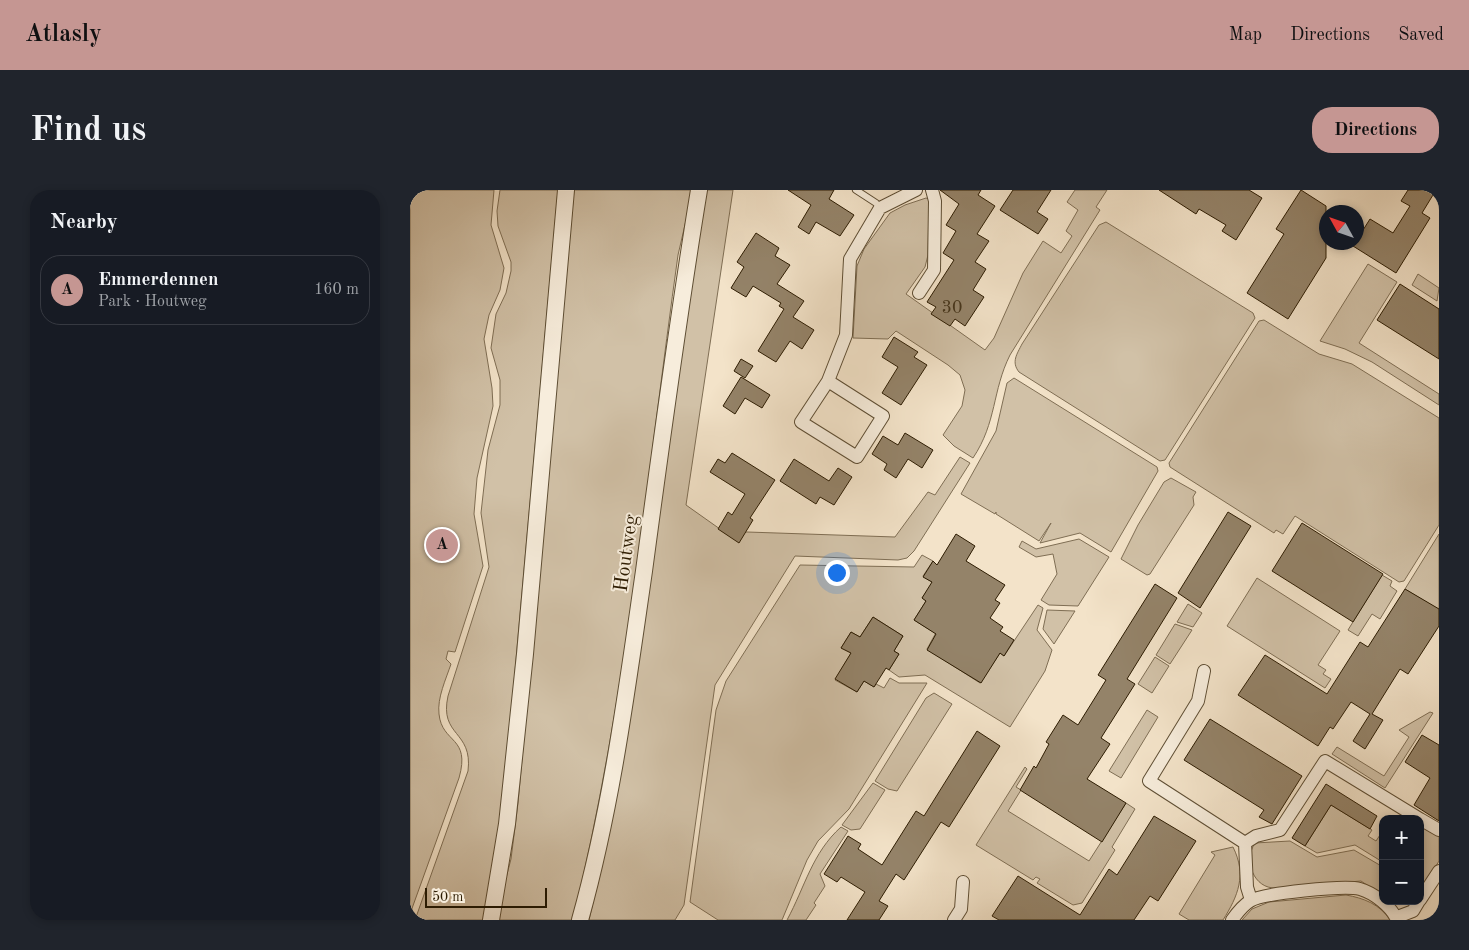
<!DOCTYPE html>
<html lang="en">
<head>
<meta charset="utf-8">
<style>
  body { margin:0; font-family:"Old Standard TT",serif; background:#20242c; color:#f1f3f6 }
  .controls { position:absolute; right:15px; bottom:15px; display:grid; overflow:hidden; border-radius:10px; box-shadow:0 2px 8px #0003 }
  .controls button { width:45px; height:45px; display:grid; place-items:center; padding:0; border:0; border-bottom:1px solid #363941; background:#171b24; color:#f1f3f6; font:25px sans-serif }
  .compass { position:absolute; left:909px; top:15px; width:45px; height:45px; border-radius:50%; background:#171b24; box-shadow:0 2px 8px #0003; rotate:310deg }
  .scale { position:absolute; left:15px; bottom:12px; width:122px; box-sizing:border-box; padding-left:5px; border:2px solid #2d1c02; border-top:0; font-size:14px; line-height:18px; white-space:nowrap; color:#2d1c02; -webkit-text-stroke:4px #f7eddc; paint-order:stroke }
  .you { position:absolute; left:426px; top:382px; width:18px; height:18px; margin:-12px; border:4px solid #fff; border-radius:50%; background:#1a73e8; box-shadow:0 0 0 8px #1a73e833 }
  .badge { display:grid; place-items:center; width:32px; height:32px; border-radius:50%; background:#c59692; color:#111; font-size:16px; font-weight:700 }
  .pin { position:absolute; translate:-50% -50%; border:2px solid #fff; box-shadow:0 1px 5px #0006 }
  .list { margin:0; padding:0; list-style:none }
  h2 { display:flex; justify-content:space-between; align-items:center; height:65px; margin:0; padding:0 20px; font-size:21px }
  h2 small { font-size:16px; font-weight:400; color:#9ea1a6 }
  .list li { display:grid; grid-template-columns:32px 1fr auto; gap:15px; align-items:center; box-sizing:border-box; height:70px; margin:0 10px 10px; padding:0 10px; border:1px solid #363941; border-radius:20px }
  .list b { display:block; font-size:19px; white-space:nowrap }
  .list p { margin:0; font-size:16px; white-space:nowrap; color:#9ea1a6 }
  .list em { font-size:16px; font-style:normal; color:#9ea1a6 }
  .map { position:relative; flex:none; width:1029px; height:730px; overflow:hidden; border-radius:20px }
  header { display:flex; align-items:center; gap:30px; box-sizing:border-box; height:70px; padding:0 25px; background:#c59692; color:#111 }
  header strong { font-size:24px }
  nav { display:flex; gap:28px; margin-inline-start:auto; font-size:18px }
  .intro { display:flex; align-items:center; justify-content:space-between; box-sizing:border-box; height:120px; padding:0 30px }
  h1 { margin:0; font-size:35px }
  .button { padding:12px 22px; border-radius:20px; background:#c59692; color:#111; font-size:18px; font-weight:700 }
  main { display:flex; gap:30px; padding:0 30px }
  aside { flex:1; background:#171b24; border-radius:20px; box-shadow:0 2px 8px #0003 }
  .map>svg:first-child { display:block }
</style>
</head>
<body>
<header>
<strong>Atlasly</strong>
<nav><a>Map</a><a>Directions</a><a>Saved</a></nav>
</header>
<div class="intro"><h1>Find us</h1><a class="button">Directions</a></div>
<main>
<aside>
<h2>Nearby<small></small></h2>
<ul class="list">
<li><span class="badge">A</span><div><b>Emmerdennen</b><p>Park · Houtweg</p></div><em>160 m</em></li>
</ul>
</aside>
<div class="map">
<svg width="1029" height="730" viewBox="0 0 1029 730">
  <rect width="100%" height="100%" fill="#f3e3c9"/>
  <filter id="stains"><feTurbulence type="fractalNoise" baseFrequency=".004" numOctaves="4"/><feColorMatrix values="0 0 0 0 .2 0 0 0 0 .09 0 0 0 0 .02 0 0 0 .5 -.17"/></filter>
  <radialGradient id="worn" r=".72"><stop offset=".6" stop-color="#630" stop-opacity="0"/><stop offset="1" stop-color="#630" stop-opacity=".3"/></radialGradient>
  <!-- green -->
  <path fill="#d1c1a7" stroke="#7f6e54" d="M0,0h84l-3,35 13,43 -4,22 -11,25 -5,24 8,49 1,18 -16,72 -3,36 9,52 -28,86 -7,-1 -2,8 5,5c-5,15 -14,34 -12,50 3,30 32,22 20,64l-49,136z
    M90,0h58l-54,604 -19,126h-70l53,-149c5,-41 -29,-34 -20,-75l41,-129 -8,-54 7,-63 12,-45v-25l-9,-32 5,-34 10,-21 5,-22v-9l-13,-36 -1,-15z
    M164,0h119l-15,65c-31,222 -52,447 -105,665h-78l16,-61 7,-56z
    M293,0h30l-47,315 41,29 20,-2 148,5 33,-45 7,3 25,-38 10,6 -56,88 -7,7 -9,2 -103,-4 -80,129 -31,220 -9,15h-86l20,-88z
    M665,0h32l-11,17 4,3 -90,145c-18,36 -13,67 -37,103l-19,-12 -11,-11 19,-29 3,-16 -5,-15 -12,-10 -52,-34 -8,8 -35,-1 4,-72 7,-17 26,-36 15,-8 21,-7 3,1 -1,56 -3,12 -19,27 79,56 9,-12 29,-65 20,-32 18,12 11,-17 -6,-5 12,-21 -11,-8z
    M696,32l147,91 2,5 -90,142 -5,1 -141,-89c-8,-10 -2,-18 3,-28l77,-119z
    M958,74l29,18 -38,61 80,51v11l-67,-43 -27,-13 -25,-8z
    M1008,84l21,14 -2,13 -25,-16z
    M854,130l55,34 33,10 87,54v107l-35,56 -5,1 -104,-66 -12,18 -7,-4 -2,3 -104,-66 -1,-4 90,-142z
    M604,188l143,89 1,4 -47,81 -31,-19 -40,10 11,-20 -12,18 -43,-27v-2l-1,2 -34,-20 35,-63 11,-48z
    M761,288l25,14 -3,5 1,8 -44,69 -3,1 -26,-16 17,-34 26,-43z
    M1029,344v76l-34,-21z
    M669,349l30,18 -31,49 -29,-1 -8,-5 16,-26 -4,-20 -17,3 -17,-10 3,-6 14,8z
    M512,365l11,6 -10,15 10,7 -11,15 4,3 -12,19 21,13 9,-15 -17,31 53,34 20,-30 4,3 34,-51 5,3 -6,22 15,20 -7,21 -35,56 -85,-52 -26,2 -10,-7 10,-16 -5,-3 9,-15 -30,-19 -13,20 -9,-5 -10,16 10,5 -16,27 22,12 7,-11 10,6 2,-3 8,4 6,-10 9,5h28l-78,126 -31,32 -11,19 -25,60h-64l-28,-18 26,-192 10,-29 74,-116 114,2z
    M972,385l10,6 -2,5 7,5 -17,28 -8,-5 -14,22 -10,-6z
    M847,388l83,53 -22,34 8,5 -3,4 8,5 -6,9 -98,-62z
    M778,414l14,9 -9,14 -16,-5z
    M637,420l28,1 -21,33 -11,-15z
    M765,434l17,6 -22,34 -14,-9z
    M745,467l14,9 -17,27 -14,-9z
    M524,503l18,11 -55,87 -9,-2 -13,-8 51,-83z
    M737,520l11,7 -37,61 -12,-7z
    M1020,522l3,1 -48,75 -53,-34 5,-7 47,29 25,-39 -10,-7z
    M615,577l2,2 -11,18 5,3 -13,21 81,50 37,-58 9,6 -23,38 3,3 -33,53 -9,2 -36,-22 3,-4 -4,-2 -3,3 -57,-35z
    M463,593l12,7 -25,39 -9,1 -9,-5z
    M921,615l41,25 -4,6 8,5 4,-6 3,2v20l-2,4 -26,-16 -38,8 -12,-7z
    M1010,634l19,12v25l-16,26 -3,-2z
    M431,637l7,4 -28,43 5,12 -11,17 2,2 -10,15h-19c18,-33 25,-67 54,-93z
    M880,651l27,16 37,-7 29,17v29l-22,-15 -85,7c-22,1 -33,-27 -21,-45z
    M823,657c14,28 5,49 -10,73h-34l-10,-6 36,-59 -4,-3z
    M936,705c17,3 34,9 44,25h-148l10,-11 17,-7z"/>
  <!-- building -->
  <path fill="#948369" stroke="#2d1c02" d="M378,0h46l-5,9 25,16 -14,21 -24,-14 -7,12 -11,-7 13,-22z
    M530,0h41l-3,5 17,11 -18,28 12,7 -14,21 11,7 -13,21 11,7 -19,29 -10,-7 -5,7 -19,-12 5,-7 -9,-5 27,-42 -11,-7 13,-22 -10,-6 13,-21z
    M603,0h38l-14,22 11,7 -10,15 -38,-24z
    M749,0h90l13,8 -26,42 -14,-9 4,-6 -27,-16 -3,5z
    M891,0l25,16v52l-38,61 -41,-26 37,-59 -8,-5z
    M998,0h28l-14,23 8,5 -34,55 -43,-27 17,-27 23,14 17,-27 -9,-5z
    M346,43l23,15 -4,8 15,9 -13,19 27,17 -11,16 21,13 -12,19 -12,-8 -14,21 -18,-11 26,-42 -5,-3 2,-3 -28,-17 -7,11 -15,-9 13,-21 -7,-5z
    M990,94l39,25v50l-62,-39z
    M484,147l24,15 -4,5 13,8 -26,40 -19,-12 16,-26 -16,-10z
    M331,169l12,7 -8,12 -11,-7z
    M331,187l29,18 -8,13 -17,-10 -10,16 -12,-8z
    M495,243l28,17 -11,18 -14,-9 -12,19 -12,-8 3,-6 -15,-10 11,-18 15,9z
    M322,263l43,27 -25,38 3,2 -14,23 -21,-14 10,-17 4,3 13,-21 -35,-22 8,-13 7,4z
    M384,269l35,22 9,-13 14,9 -18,28 -14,-8 -4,7 -36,-23z
    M818,322l23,14 -51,82 -22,-15z
    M892,333l81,51 -30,48 -81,-51z
    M546,344l19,12 -9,15 39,24 -10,15 5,3 -10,15 13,9 -3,4 14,9 -10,16 -4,-3 -19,30 -54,-33 9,-16 -22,-14 12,-19 -4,-3 10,-16 -9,-5 10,-16 4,4z
    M745,394l22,14 -50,81 8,5 -34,54 9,6 -23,35 39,24 -24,39 -82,-52 14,-24 2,2 13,-24 -3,-2 17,-27 15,10 28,-45 -8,-5z
    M995,399l34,20v17l-31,48 -8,-5 -28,45 11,6 -18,29 -12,-8 17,-27 -19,-12 -18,27 -3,-2 -12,19 -80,-51 27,-40 62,39 33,-52 8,5z
    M463,427l30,19 -9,15 5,3 -10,16 -3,-2 -12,19 -10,-6 -7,11 -22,-13 16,-26 -10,-5 10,-16 9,5z
    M800,529l92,57 -30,48 -13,-7 5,-7 -80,-50z
    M567,541l23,15 -51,81 -8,-5 -37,58 -8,-6 -17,27 9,5 -9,14h-32l18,-28 -24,-15 -4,5 -13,-8 24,-38 13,8 -3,5 24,16 34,-54 8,5z
    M1012,545l17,10v76l-25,-16 16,-27 -25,-16z
    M916,594l51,32 -7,13 -39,-24 -26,41 -13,-8z
    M744,626l42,25 -38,60 -8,-5 -16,24h-135l-7,-4 26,-40 62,39 29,-46 8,6z"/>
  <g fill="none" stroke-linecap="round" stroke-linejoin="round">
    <!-- service casing -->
    <g stroke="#5e4e34" stroke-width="8">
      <path id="service" d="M446,0l20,13 4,5"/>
    </g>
    <!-- minor casing -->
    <g stroke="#5e4e34" stroke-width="14">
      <path id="minor" d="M509,103l15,-23 1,-69 -3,-11
        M418,191l55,35 -26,41 -56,-35 27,-41 18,-46 4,-76 30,-51 36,-18
        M794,481l-6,30 -49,80 96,62 11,-7 24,-6 45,-69 95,58
        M1010,629l19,11
        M835,653l2,44 4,13
        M1010,710l19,-29
        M987,727l16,-6 6,-10
        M544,730l7,-11 2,-27
        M822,730c5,-7 10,-14 18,-19 13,-8 95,-16 110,-12 14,4 32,18 37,31"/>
    </g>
    <!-- tertiary casing -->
    <g stroke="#5e4e34" stroke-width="18">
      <path id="tertiary" d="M81,730l16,-96 18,-170 41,-464
        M170,730c32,-114 47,-232 64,-349 17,-127 34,-254 55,-381"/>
    </g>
    <!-- service -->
    <use href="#service" stroke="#f7eddc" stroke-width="6"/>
    <!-- minor -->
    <use href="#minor" stroke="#f7eddc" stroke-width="12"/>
    <!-- tertiary -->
    <use href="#tertiary" stroke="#f7eddc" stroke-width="16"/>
  </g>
  <g text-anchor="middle" stroke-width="4" stroke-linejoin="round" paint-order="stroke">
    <!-- number labels -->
    <g font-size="18" fill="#47361c">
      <text x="542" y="123">30</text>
    </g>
    <!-- street labels -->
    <g font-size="20" fill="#2d1c02" stroke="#f7eddc">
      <text transform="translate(215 363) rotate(-82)" y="7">Houtweg</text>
    </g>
  </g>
  <rect width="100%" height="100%" filter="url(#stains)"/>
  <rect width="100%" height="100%" fill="url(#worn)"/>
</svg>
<div class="controls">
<button>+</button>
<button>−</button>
</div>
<svg class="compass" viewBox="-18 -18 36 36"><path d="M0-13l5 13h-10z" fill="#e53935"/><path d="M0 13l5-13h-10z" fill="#9ea1a6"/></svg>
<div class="scale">50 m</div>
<div class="you"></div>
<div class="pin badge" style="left:32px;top:355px">A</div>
</div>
</main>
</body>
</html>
